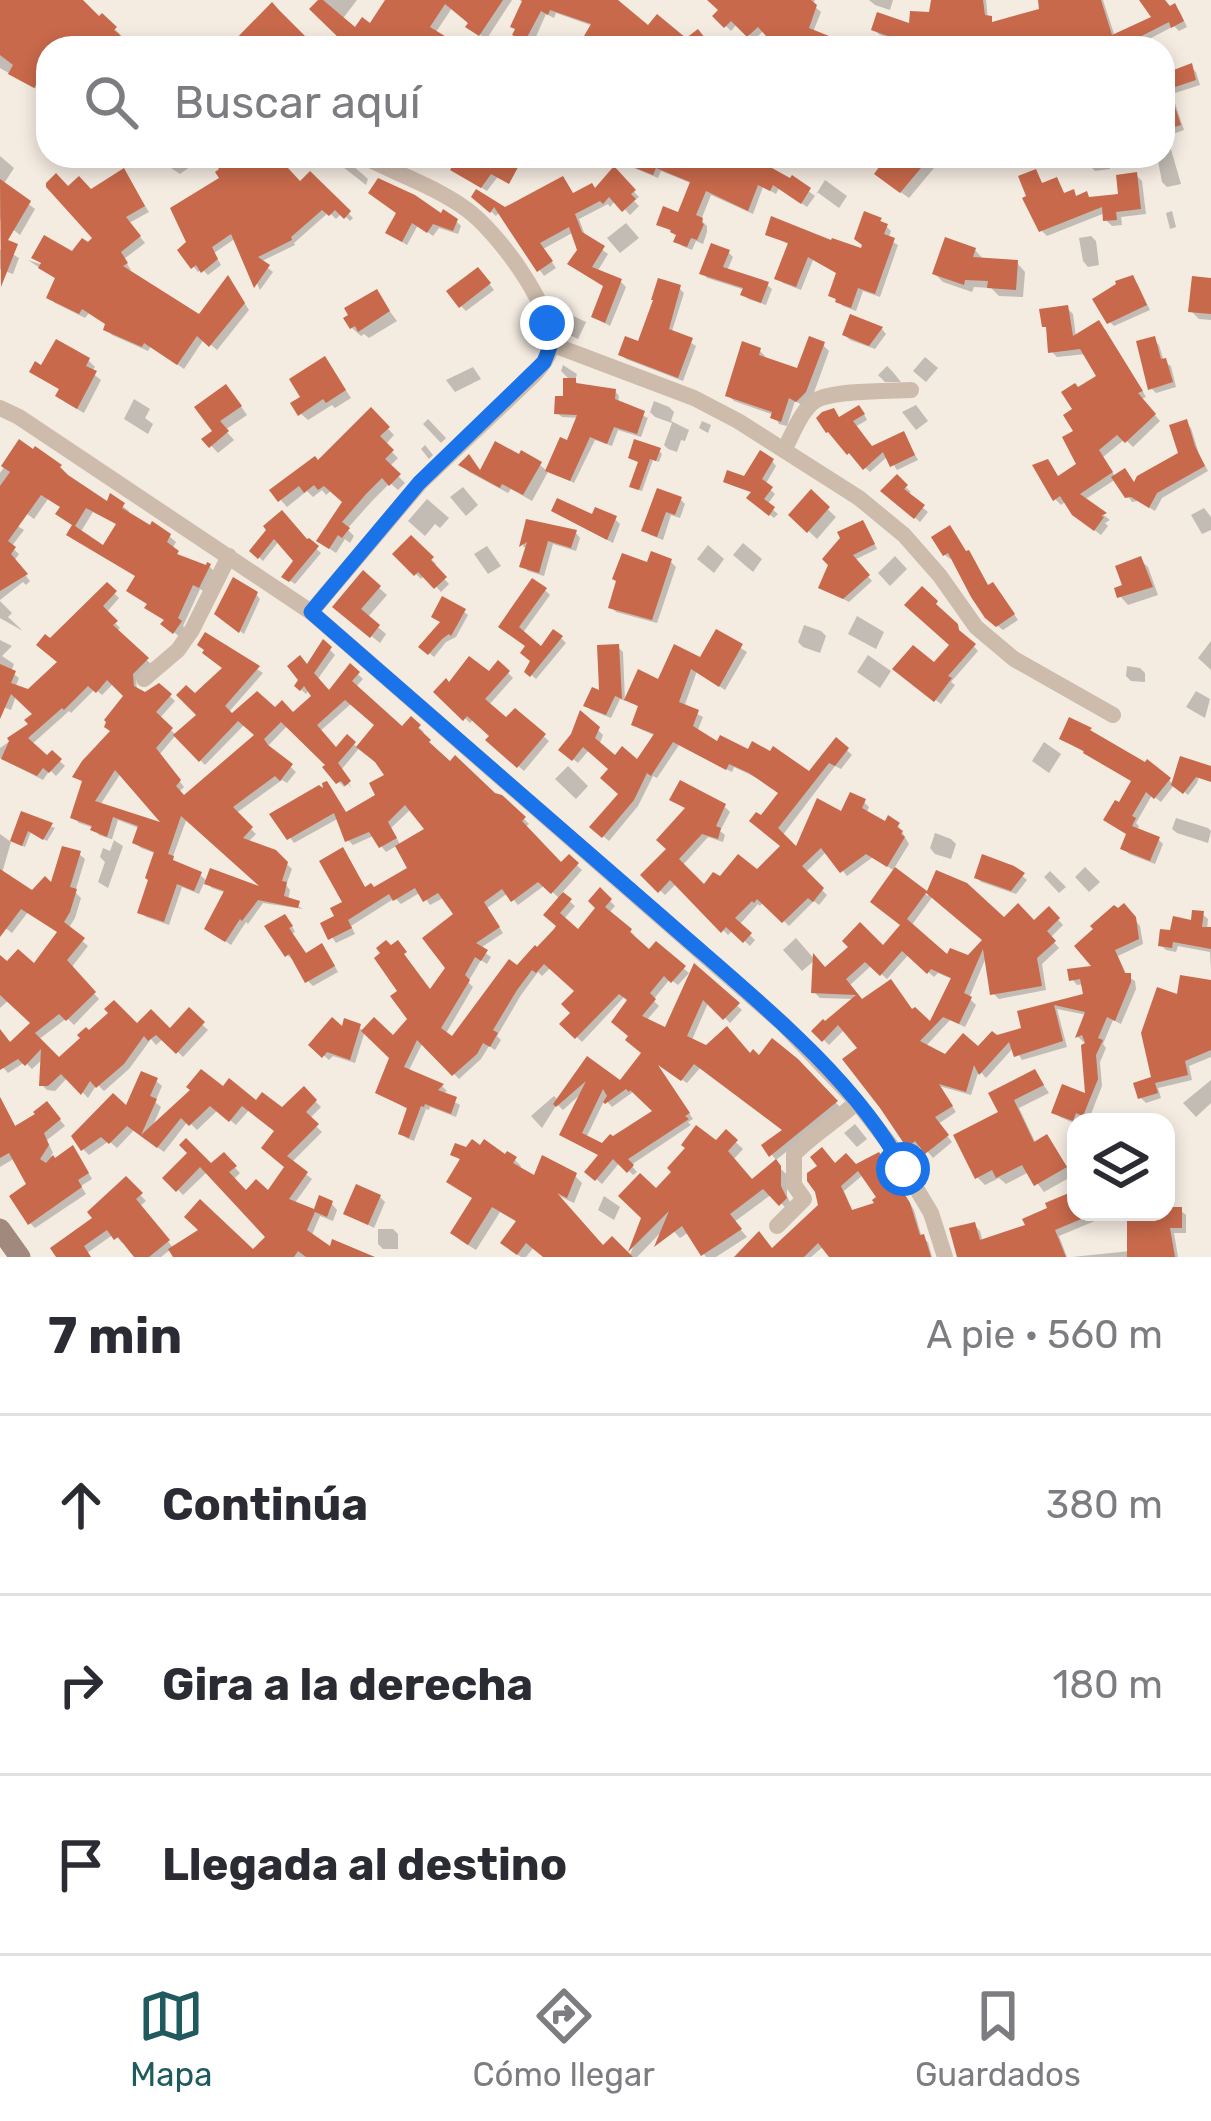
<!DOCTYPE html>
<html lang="es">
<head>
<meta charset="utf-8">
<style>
  body { margin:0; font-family:Rubik,sans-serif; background:#f2f2f3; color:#2b2b33 }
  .controls { position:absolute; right:36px; bottom:36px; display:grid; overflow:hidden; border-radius:24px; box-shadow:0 6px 18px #0003 }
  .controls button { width:108px; height:108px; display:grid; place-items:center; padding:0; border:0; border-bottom:3px solid #e1e1e2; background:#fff; color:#2b2b33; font:60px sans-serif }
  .stop { position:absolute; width:36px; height:36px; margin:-27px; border:9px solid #1a73e8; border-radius:50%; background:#fff }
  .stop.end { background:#1a73e8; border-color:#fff; box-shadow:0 3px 12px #0008 }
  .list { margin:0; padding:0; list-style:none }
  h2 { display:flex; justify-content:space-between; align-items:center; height:156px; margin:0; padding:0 48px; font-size:51px }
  h2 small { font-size:39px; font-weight:400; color:#7c7c81 }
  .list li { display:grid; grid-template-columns:78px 1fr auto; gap:36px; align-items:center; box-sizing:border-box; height:180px; padding:0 48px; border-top:3px solid #e1e1e2 }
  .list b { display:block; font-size:45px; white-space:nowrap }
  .list em { font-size:39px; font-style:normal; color:#7c7c81 }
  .icon { flex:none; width:66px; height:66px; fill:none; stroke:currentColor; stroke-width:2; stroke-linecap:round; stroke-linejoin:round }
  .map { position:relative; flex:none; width:1211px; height:1257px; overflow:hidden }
  .search { position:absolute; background:#fff; box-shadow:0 6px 18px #0003; left:36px; right:36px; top:36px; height:132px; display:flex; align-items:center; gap:30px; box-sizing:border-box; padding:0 42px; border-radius:36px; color:#7c7c81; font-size:45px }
  .sheet { height:696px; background:#fff }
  nav { display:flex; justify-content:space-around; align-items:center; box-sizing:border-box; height:168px; border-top:3px solid #e1e1e2; background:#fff; font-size:33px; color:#7c7c81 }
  nav a { display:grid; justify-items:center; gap:6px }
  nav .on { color:#1f5a5e }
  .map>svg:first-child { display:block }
</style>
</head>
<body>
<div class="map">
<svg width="1211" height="1257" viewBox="0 0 1211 1257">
  <rect width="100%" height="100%" fill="#f4ebe1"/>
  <!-- shadow -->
  <path fill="#0003" fill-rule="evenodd" d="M3,0h75l21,20 3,-3 18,17 -3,3 14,11h-83v32l-8,11 -40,-23v-65z
    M322,0h35l-16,21 14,11 16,-4 17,-28h124l-26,40 -34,-32 -16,24 -4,-3 -14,19 -7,-5 14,-36 -37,41h-38z
    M526,0h81l42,29 37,13 12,-9 13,15h-149l2,-6 16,6 13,-22 -37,-13 -2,5 -8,-4 -15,34h-17z
    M711,0h104l-2,5 8,7 -8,20 39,16h-44l-9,-7 -7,7h-11l-17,-18 -10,10 -16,-17 -7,8 -15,-15 6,-6z
    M869,0h24l-3,10 -15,-5z
    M938,0h48l2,19 7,5 47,-13 -1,-11h62l12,37 41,-19 -14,-18h21l7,9 5,-2 5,5 7,15 -8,4 -5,-5 -42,22h-29l-2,-5 -23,5h-25l-16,-6 -21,6h-16l-4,-8 -29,2 -3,6h-61l1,-5 -24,-8 -6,-5 103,-13z
    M1191,67l5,5 4,13 -28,9 12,36 -11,4 -10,-14v-49l4,4z
    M1163,141l7,5 11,38 -14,3 -5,-5 -5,-26h6z
    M0,156l14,12 -11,17 32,24 -15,26 -20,-16z
    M161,156h44l-25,18 -18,-12 -4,-4z
    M212,156h24l13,14 15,-14h9l27,29 10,-10 43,43 -3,3 -8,-8 -6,6 -7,-7 -35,31 1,2 -35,17 13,10 -13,18 -24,-52 -22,15 7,12 -13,10 -6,-6 -4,3 -17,-21 9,-8 33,-64 1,-10z
    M329,156h27l-4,9 16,14 -2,6z
    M462,156h9l28,19 -12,16 -28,-17z
    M560,156h22l-12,10z
    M605,156h152l-2,6 37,17 23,17 -8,11 -28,-19 -3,6 -13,-7 -10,27 -42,-19 -10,25 6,6v6l-4,12 -7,-3 -4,9 -10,-4 -5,-5 2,-5 -19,-12 20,-8 13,-32 -32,-13 -3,7z
    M891,156h42l6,6 -30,36 -24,-17z
    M1086,156h23l1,13 -15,2 -8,-8z
    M614,171l25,26 -5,4 5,5 -9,9 -14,-15 -6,7 -2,-3 -29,15 7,19 22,16 -11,18 24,10 5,5 -16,39 -16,-9 12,-30 -30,-18 5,-19 -7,-18 -31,17 13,19 -12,8 -44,-65 -4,5 -21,-19 29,14 92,-20z
    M124,172l25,40 -20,11 16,20 -21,16 7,11 -4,2 73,46 33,-33 16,25 -32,40 -13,-11 -20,30 -33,-23 -3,5 -36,-16 -6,-6 2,-4 -19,-12 -4,5 -30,-15 -5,-5 8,-18 -30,-20 33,11 12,-16 15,-9 8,-8 -27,-48 22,3z
    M1035,172l9,13 13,-4 9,15 7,-3 5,5 13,2 30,-4 15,-21 6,6 4,33 -25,3 1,8 -10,1 -6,-6 -1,-7 -58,23 -6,-6z
    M825,180l22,16 -8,12 -22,-16 -2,4z
    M1172,211l4,16 -6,2 -4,-16z
    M399,214l44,4 13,3 5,5 -3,8 -19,-6 -6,8 -15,-11 -11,20 -13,-8z
    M880,220l11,11 -3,8 10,6 -18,52 -17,-6 -7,20 -13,-5 -12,-11 8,-21 -26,-14 -12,30 -18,-7 -5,-5 12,-33 -22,-11 94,18z
    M626,223l13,15 -19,15 -13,-15z
    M1091,236l5,5 3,24 -11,2 -5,-6 -4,-23z
    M4,249l15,9 -6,16 -13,-5v-19z
    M975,250l8,9 34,4 8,9 -2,25 -24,-1 -8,-8 -17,-1 -2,5 -29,-10 -8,-8z
    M728,252l5,5 -6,14 40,14 5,4 -6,16 -18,-6 -4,-5 1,-4 -38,-12 -4,-5z
    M483,276l11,14 -28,21 -5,-5z
    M1211,281v39l-12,-1 -8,-8z
    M1137,283l13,27 -36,16 -4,-4z
    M679,288l5,5 -12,38 24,15 -13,35 -57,-22 -5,-4 18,-10z
    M376,293l21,28 -28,17 -5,-4 -3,2 -9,-8z
    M1067,308l6,6 3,23 29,-8 41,68 -5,2 19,22 -27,26 -8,-8 -22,18 13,21 19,7 46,-31 5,-31 5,5 8,26 9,17 -46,27 -7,13 -17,-10 -6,1 -16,-23 -32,21 26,20 -5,3 3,3 -7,9 -19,-14 -16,-20 -5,4 -6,-6 4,-20 21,-14 -4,-55 2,-20 22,-13 -14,-23 -29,3 -6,-6 -2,-21 -4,-4z
    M569,314l17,8 -8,17 -12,-6 -2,-7z
    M851,318l31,11 4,5 -11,15 -25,-9 -5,-5z
    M1154,340l5,5 5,17 7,4 5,21 -20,6 -5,-5z
    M823,345l6,6 -17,47 -8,8 -9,-5 -8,25 -8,-2 -5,-9 -40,-14 -6,-6 31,-45 6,6 -1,4 34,12z
    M925,357l13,11 -12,14 -13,-11z
    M325,359l26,39 -16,10 -3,-3 -24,15 -7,-6 4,-16z
    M88,360l7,7 -4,5 10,8 -17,33 -19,-11 -3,-11 -23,-14 4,-7z
    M563,365l14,9 -2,7 6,6 34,4 4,5 -1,8 30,14 6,-17 15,6 5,5 -3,9 18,9 -4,11 -4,-1 -4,12 -9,-3 -4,-4 8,-22 -17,-6 -5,-5 -9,25 -23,-7 -6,16 -17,-6 -21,43 -25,-13 -17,31 -21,-12 -3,4 -39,-21 -7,-7 19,8 59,-8 8,7 14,-31 7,3 10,-26 -17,-1 -5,-4 9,-14 5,-18 -10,-10z
    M887,366l5,5 9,11h-16l-7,-7z
    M473,367l8,12 -26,13 -9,-12z
    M233,395l14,20 -22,15 9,10 -16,13 -12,-13 10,-9 -17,-24z
    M134,399l16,10 -5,9 8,6 -5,10 -24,-15z
    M916,405l12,16 -12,9 -14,-18z
    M371,411l23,24 -9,10 13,13 -9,9 16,16 -7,7 -8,-7 -18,18 -25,28 7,7 -4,7 -5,-4 -9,14 -9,-6 19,-45 -14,-12 -6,5 -4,-5 -9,7 -6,-6 -20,16 -14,-16 45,-27z
    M864,414l3,6 -12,7 18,22 30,-15 15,26 -21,10 -9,-14 -18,16 -21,-19 -9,-34z
    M428,419l18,19 -5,5 -18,-19z
    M702,421l9,4 -3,8 -9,-5z
    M20,444l13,9 3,-3 24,17 7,11 41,27 4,-7 17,13 -1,3 41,22 7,6 -4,7 12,11 23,9 2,-3 6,6 -10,20 -5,-3 -17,37 3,3 -5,9 -17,-14 2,-3 -18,-14 1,-2 -19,-15 8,-13 -68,-42 5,-9 -16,-12 4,-6 -15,-9 -14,20 -34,-25v-21zM93,512l25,13 -14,24 -24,-16z
    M425,445l8,10 -4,4 -8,-10z
    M659,451l3,3 -3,8 -6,-2 -11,31 -7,-2 -3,-3 8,-23z
    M772,461l4,5 -11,19 10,9 -8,11 11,9 -4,4 -20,-16 -1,-9 -22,-8 -5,-4 19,-1z
    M897,479l14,13 -4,3 21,17 -8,10 -36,-31z
    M463,487l15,18 -12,11 -16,-19z
    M811,494l25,23 -19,22 -25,-24z
    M427,499l22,19 -9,10 -5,-4 -10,12 -17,-15z
    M680,499l5,5 -5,14 -9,-3 -8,25 -13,-5 -5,-5z
    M1204,508l7,9v13l-9,4 -11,-19z
    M0,515l24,15 -13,17 8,7 -5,7 16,20 -4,4 -3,-3 -23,18z
    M560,515l55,4 5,5 -7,19z
    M528,522l48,11 4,5 -4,13 -23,-7 -9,32 -16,-5 -5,-5 4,-16 -4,-4z
    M867,528l10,21 -23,11 18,21 -23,21 -27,-14z
    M270,530l39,12 12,11 -26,31 -6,-4 8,-19 -18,-20 -16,20 -10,-10z
    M935,538l38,20 16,30 9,2 20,30 -15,10 -9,-7 -41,-66 -3,2 -5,-4z
    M411,539l25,25 -3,3 16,17 -8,8 -16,-17 -4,4 -25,-25z
    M743,543l19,16 -9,13 -20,-17z
    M708,545l16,14 -10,14 -17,-14z
    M487,546l14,20 -13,8 -14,-20z
    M895,556l12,13 -17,17 -12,-13z
    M1140,560l8,7 10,28 -30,10 -8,-9z
    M671,562l5,5 -19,56 -41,-11 -5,-5 38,-41z
    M363,574l24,21 -20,23 19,16 -6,9 -36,-29z
    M107,586l12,12 -13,15 14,15 -4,4 36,33 -16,14 1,12 8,4 14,-9 16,15 -16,18 17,16 -17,20 25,32 -6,6 6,6 74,-63 -13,-12 -40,41 -28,-29 23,-21 -20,-20 6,-6 9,9 31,-29 -15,-11 -10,-13 5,-9 57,37 -35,40 3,5 26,-23 18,16 7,-7 11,12 23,-20 -6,-7 -4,5 -9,-8 5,-7 -11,-12 9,-8 8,10 16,-25 11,11 -18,25 12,14 22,-26 12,11 -8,9 47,42 9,-10 13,12 -3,3 13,12 -2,2 18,16 6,-6 37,37 7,2 24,21 5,5 -5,4 37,38 8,-8 13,12 -21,24 14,12 -12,14 16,14 20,-26 -7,-7 9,-9 14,14 -7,8 22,17 5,5 -2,2 17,15 6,-8 33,28 -11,12 -8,-6 -17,21 6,6 -13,15 21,10 28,-63 47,42 -12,13 -21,-22 -18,41 16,6 20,-18 24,27 2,-3 6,5 14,-17 23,19 45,47 -65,52 -11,-14 21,-15 -85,-64 -14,16 -33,-22 39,58 -5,3 3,3 -60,40 6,7 -4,3 -13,-13 -18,22 -14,-12 12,-16 -38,-21 21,-43 -20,18 -6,-6 -15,24 -11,-12 23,-20 5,5 29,-41 33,24 24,-31 -16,-13 2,-4 -16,-14 15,-22 -5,-4 -43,46 -19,-18 11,-11 -9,-9 13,-13 -27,-24 -9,9 -4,-4 -17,23 -24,41 4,4 -6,10 -6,-4 -8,13 -22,20 -36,-37 -15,30 34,14 5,5 -5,4 18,10 -4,12 -26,-10 -1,3 -3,-1 -12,32 -8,-3 -5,-5 8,-23 -30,-18 13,-35 -27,-26 -10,32 -22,-7 -4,4 -17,-15 20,-24 11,11 3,-10 19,9 9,-10 19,19 18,-21 -17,-22 7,-5 -23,-33 6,-5 -4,-6 6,-4 5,4 6,-4 34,49 18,-25 -23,-29 31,-25 -12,-17 -15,8 -9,-13 -20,12 -6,-6 -44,28 4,8 -19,9 -12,-18 14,-7 -4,-8 12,-6 -23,-42 19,-11 24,39 5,-3 3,4 37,-22 -13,-24 -12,7 -13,-16 -20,9 -5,-5 -9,-22 -45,25 -20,-28 45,-27 11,9 -4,-13 21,31 32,-19 -6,-12 15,-8 -9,-13 -18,-17 -20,24 11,19 -4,-5 -4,3 -18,-19 4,-3 -42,-40 -20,21 28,26 -9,11 -5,-3 -47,34 21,20 -9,9 28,10 17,16 -6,16 4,5 -2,10 15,9 -40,-6 -15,21 -2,-2 -15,23 -24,-17 19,-35 -14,-5 -7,-7 -6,13 -17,-7 -13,38 -23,-8 -5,-5 10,-31 -3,-4 9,-23 -16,-6 -6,-5 6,-14 -23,-9 -6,19 11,7 -15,42 -10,-6 7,-20 -5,-5 3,-9 7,3 4,-11 -15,-5 -5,-7 -15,-5 -5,-5 10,-35 -8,-7 8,-13 30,-31 -6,-6 2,-4 -2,-2 19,-24 -13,-13 -12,12 -7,-6 -24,24 -2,-2 -38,34 17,14 4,-5 13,12 -9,10 -6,-6 -7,10 -43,-22v-10l33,-23 -4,-4 7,-7 -20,-18 -5,14 -11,-4v-66l12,6 -10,10 12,8 -3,8 8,6 -4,10 14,5 31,-31 -20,-17 5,-7 5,4zM352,703l26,22 -19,24 -12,-11 -10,13 -18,-19zM121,773l49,56 -70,-24zM454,791l15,15 -20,22 -13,-17zM411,809l18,21 -28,16 -10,-18zM187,818l83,75 -59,-21 -3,10 -8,-7 -23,-10 -5,-6zM545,885l15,14 -13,16 12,11 -42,43 -7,-5 -57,76 -8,-5 28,-48 -5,-5 13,-22 6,4 4,-7 -12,-8 24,-16 -16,-25 21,-15 10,12zM772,1067l15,12 -19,19 -14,-10zM633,1092l2,2 2,-2 20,20 -45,28 -2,-2 -7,9 -17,-9 19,-39 7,8z
    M545,590l5,5 -28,39 20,16 19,-12 5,5 -30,36 -9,-8 7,-9 -6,-15 -21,-16z
    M922,590l56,61 -27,31 4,3 -14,19 -40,-31 33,-7 18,-21z
    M256,594l4,5 -16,35 -22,-17z
    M0,601l12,12 -4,4 15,14 -23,-13z
    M464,612l4,3 -12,22 -10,5 -12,15 -12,-10z
    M857,616l27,16 -8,17 -28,-15z
    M804,625l17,6 5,5 -6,17 -17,-6 -5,-5z
    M717,633l30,19 -22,38 -28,-19 -13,36 19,10 -6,15 21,13 92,30 27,-34 15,14 -11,14 -6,-3 -53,70 15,15 67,-49 5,5 -3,7 20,11h12l11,19 -16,26 -20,-13 -26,19 -20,-25 -22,22 22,22 -8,10 -5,-4 -25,25 -25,-25 -4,5 -2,-2 -19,21 16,15 -5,6 -17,-16 -5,5 -51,-52 -12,12 -21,-20 81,-68 5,5 -10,19 5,4 -2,7 -15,-5 -26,29 23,22 15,-8 37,-7 27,-26 -23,-27 20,-26 -24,-16 -23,-11 -2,5 -53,-27 -22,33 -4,-2 -15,30 -29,35 -16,-14 29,-33 -10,-25 -23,-19 -11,13 -16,-13 20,-35 21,20 -4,10 16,14 23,4 18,-27 -16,-7 -6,-5 7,-16 -14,-9 74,-39z
    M1211,641v29l-13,-12z
    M618,647l5,5 2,49 -5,-2 -9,19 -20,-8 -5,-5 17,-10z
    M868,655l23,16 -11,17 -23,-16z
    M499,664l14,14 -25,28 19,15 9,-9 33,29 -25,30 -35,-31 4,-4 -19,-17 -4,4 -33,-32 52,-16z
    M1127,666l13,2 5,5v9l-14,-1 -5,-5z
    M1196,691l14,8 -5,19 -19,-11z
    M1062,739l107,41 5,5 -13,17 -9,-7 -16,28 3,3 -2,5 21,8 5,5 -8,20 -26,-10 -5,-5 5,-14 -9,-29 14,-24z
    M1044,742l17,12 -12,19 -17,-12z
    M568,766l20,20 -12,13 -21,-20z
    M1202,768l-5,15 -9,12 -13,-11z
    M23,815l32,13 -8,13 -16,-9 -6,15 -8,-3z
    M1176,818l32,10 3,3 -3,12 -31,-10 -5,-4z
    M935,833l16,6 5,5 -5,15 -16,-5 -5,-6z
    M0,834l11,8 -9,31 30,21 21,-7 26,-33 6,5 -10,33 6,6 -6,20 -7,11 20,17 -17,22 28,31 -25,26 -7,-7 -29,22 21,21 78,-34 33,5 19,-20 19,18 -25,27 -19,-19 -8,7 -5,-6 -22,30 -25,22 -7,-7 -9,14 -20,-21 -13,14 -8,-1 -5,-5 2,-27 -12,11 -7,-7 -17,11 -8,-9v-32l11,14 23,-23 -25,-23 -9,8v-38l34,-3 26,-34 -32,-21 -16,21 -12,-9z
    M1085,867l15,15 -11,10 -14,-15z
    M1013,868l14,12 -11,14 -35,-12 -4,-4z
    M1050,871l16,16 -7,6 -15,-16z
    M895,872l33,24 10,-22 66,47 30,3 15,-14 14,15 -13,13 9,10 -17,16 4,26 -47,9 -6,-6 -6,-38 -18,43 7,7 -11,22 -15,-7 -25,27 21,10 32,-7 18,-11 29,-9 -4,-17 66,-17 -3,-12 -7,1 -5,-6 25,-11 27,-61 16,19 3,18 -25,12 9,20 8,5 1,8 -15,35 -8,-4 -10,24 3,4 -6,14 2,24 -13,33 -8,-3 -5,8 -16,-7 -6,-5 34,-15 -1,-52 -9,-8 9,-22 -30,-6 10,38 -45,13 -8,-13 -28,31 -7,-8 -8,25 -32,-9 17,26 -18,12 14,18 -19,16 -11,-13 -8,6 -5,-5 -48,-98 -16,-19 -16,16 -14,-14 41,-32 -36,-1 -6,-6 11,-21 58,-22 21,-23zM933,896l53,44 -18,19h-20l-37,-33zM909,954l25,23 4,-4 16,7 -23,46 -18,-13 -26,-34zM872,965l19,18 -28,19 -14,-16z
    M1202,914l6,5 -1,11h4v40l-1,-18 -32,-6 -2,6 -10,-2 -5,-5 33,-22z
    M290,922l5,10 -4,2 15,22 21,-4 11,20 -25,14 -5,-5 -13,-23 -3,1 -5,-4 -18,-28z
    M796,938l19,22 -13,11 -19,-21z
    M1211,983v74l-22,9 3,14 -34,8 3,10 -15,5 -5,-5 13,-19 26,-81z
    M1035,1072l14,21 -30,15 17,36 11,-6 21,30 8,-4v10l-32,18 -15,-20 -23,12 -7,-6 -14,7 -8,-8 25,-64z
    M1211,1080v23l-15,14 -13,-14z
    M156,1081l6,5 -7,16 6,5 -10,23 73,-40 59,21 21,-21 17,17 -12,12 13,13 -31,31 21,16 -18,25 21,9 6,-14 11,5 5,6 -4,11 -13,-5 -9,21 20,14 31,6h-185l-6,-8 -10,8h-23l-13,-16 -3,2 -8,-9 -27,19 3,4h-29l36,-38 29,-39 20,21 -6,5 34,43 79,4 16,-16 -61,-66 -25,24 -16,-17 24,-25 20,15 13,-12 16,17 -7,7 14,14h22l19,-26 -10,-36 -29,-22 -13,15 -18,-15 -21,20 -9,-9 -24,31 -30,-22 -17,18 -8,-7 -20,14 -6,-6 -8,-12 52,-27z
    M0,1097l17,32 35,-19 13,16 -18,14 6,13 -2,3 4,5 23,-7 14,25 -11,7 5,8 -51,34 -5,-5v-38l-15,-27 -15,9z
    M855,1124l12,15 -10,8 -13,-14z
    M726,1133l17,16 -10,11 19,22 23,-19 12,12v21l5,10 -4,4 -16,-16 -38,28 13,15 -31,20h-10l-17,-25 -9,6 -12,-13 -31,32h-8l27,-65z
    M454,1154l61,6 6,6 -2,4 17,9 39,-3 7,7 -8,20 -21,-10 50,56 26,8h-83l-12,-10 -8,10h-5l-10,-7 8,-27 -19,-11 -24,38 -16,-10 15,-41 -13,-37z
    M884,1160l30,50 8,28 6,4 4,15h-99l-9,-11 -13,11h-72l34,-5 48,-46 14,-39 21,1zM864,1174l17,24 -2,7 -26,7 -9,-21z
    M1076,1193v19l104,-2 6,5v18h-12l4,24h-106l58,-6v-39l-26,8 -2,-2 -43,18 8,21h-107l14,-32 6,6 3,11 46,-16z
    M604,1196l16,11 -6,13 -16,-10z
    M380,1197l5,5 -11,26 -28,-15z
    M378,1229h15l5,5v15h-15l-5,-5z"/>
  <!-- building -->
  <path fill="#c8694b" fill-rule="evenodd" d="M0,0h83l16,16 3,-3 15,14 -3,3 22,18h-88v19l-14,21 -26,-14 5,-9 -13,-10z
    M318,0h5l32,27 7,-10 8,6 15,-23h118l-24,36 -14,-9 3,-4 -23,-19 -15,23 23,14 -5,7h-27l1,-2 -30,-10 -9,12h-44l4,-6 -34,-33z
    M520,0h98l30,25 9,-11 29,24 12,-9 10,13 -7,6h-124l14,-24 -41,-14 -2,5 -7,-4 -16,30 -13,-6 3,-6 -5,-2 12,-26z
    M707,0h104l6,5 -8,23 50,20h-53l-14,-10 -10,10h-5l-19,-21 -11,10 -16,-16 -7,7 -12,-12 6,-6z
    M931,0h52l2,15 7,1v6l47,-13 -1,-9h63l11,35 39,-18 -12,-17h26l5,6 5,-3 9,18 -13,7 -2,-6 -51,26h-19l-2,-9 -23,3 2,6h-42l-2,-10 -39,10 -1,-12 -63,3 20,9h-49l2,-7 -31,-11 6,-18 32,11 1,-12 19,1z
    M272,2l7,8 38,38h-90z
    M1192,63l4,17 -27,9 12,36 -18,6v-57z
    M208,156h34l7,10 11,-10h17l23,25 10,-10 41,40 -7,8 -9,-9 -6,6 -7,-6 -31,27 1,3 -34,17 12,8 -16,23 -23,-54 -19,13 6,12 -17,14 -5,-8 -5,4 -14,-19 9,-8 -16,-34 49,-30 -4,-6 4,-3z
    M459,156h18l9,5 4,-5h34l-15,28 -18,-10 -10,14 -31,-18z
    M606,156h144l40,22 2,-3 19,13 -10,16 -28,-19 -3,6 -12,-6 -10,26 -42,-20 -10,24 7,3 -1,5 2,1 -7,16 -6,-2 -4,9 -14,-5 3,-7 -6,-3 1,-2 -15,-5 7,-19 15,6 12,-30 -34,-14 -3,7z
    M887,156h44l-31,37 -26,-19z
    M614,166l22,24 -5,4 5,5 -14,13 -13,-15 -6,7 -3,-3 -25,13 7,18 23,14 -13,21 30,12 -17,44 -14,-6 12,-31 -36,-22 10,-14 -8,-23 -29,16 13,18 -16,11 -43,-65 -4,6 -19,-16 5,-8 29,18 58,-31 10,17 19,-10 3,5z
    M124,168l21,38 -19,11 15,19 -20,16 7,11 -5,3 76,48 29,-39 17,28 -36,44 -12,-11 -20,29 -33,-22 -2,4 -39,-17 2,-6 -23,-15 -3,5 -33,-16 9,-20 -17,-10 3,-5 -10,-5 13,-23 28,16 10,-13 6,4 4,-4 -46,-51v-4l10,-10 12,13 11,-10 12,13z
    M1036,169l6,14 15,-6 7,16 10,-4 2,7 11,-5 2,6 29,-3 -2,-19 21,-3 4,37 -25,3 1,8 -14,1 -1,-14 -63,25 -17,-34 4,-2 -8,-20z
    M378,178l37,17 26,18 2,-4 15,10 -5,12 -20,-7 -6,9 -15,-10 -10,19 -17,-9 11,-20 -28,-20z
    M0,179l31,22 -23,39 10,4 -17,43z
    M864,211l18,7 -2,3 8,3 -4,10 11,4 -20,56 -17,-6 -7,20 -16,-6 1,-3 -8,-3 8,-23 -28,-16 -12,30 -22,-8 14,-36 -23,-8 6,-19 60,24 1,-2 29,10 1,-3 -8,-6z
    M945,237l31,11 -3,9 45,3 -2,30 -29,-2 1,-7 -23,-1 -1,5 -32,-11z
    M711,243l19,7 -7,17 46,15 -8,21 -21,-8 3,-7 -44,-14z
    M478,267l13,16 -32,25 -13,-17z
    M1133,275l14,30 -40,19 -15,-25 24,-15 -1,-3z
    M1192,276l19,2v36l-23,-2z
    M658,278l23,7 -12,44 24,9 -15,40 -60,-23 7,-19 13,5 15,-41h-2z
    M377,289l13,22 -32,21 -3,-6 -5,3 -7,-11 5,-3 -4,-7z
    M1068,305l5,31 26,-16 44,71 -5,2 18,21 -31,29 -8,-8 -18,15 14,22 -33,22 27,19 -6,3 3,1 -10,14 -22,-16 -12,-19 -7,5 -21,-36 16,-6 10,17 18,-12 -14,-27 11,-6 -10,-16 9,-6 -11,-17 14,-9 3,4 18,-11 -16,-27 -32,4 -2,-26h-4l-3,-18z
    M850,314l33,13 -14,19 -27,-11z
    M809,336l16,6 -19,50 -10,10 -7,-4 -8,24 -11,-4 2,-6 -47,-16 17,-55 19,7 -2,7 38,13z
    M1155,336l6,23 5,-1 7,24 -25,8 -12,-49z
    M56,339l34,19 -4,8 11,5 -20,38 -22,-13 4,-7 -30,-17 6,-11 6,4z
    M325,356l21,34 -20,13 -3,-4 -25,17 -8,-13 10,-6 -11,-18z
    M563,378h13v5l40,6 -1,10 30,12 -8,23 -23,-7 -7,17 -17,-7 -20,44 -25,-10 15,-34 7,3 10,-25 -23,-1 1,-18h8z
    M226,384l16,22 -22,15 9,10 -20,17 -8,-9 11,-8 -18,-24z
    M859,405l6,9 -12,7 19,25 32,-15 11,24 -25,12 -7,-15 -20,18 -14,-17 -2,2 -19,-23 -2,1 -10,-15 6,-6 12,-4 5,9z
    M371,407l19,20 -10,9 14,14 -9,9 16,15 -12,12 -7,-8 -16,16 -24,28 8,6 -8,10 -4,-3 -9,14 -13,-8 26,-39 -18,-16 -6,4 -4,-5 -10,8 -5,-7 -21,16 -9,-12 46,-34 3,4z
    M1187,419l8,27 10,20 -48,27 -8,15 -18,-11 -6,1 -14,-21 14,-9 9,14 3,-6 41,-23 -9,-28z
    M19,439l14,10 2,-3 27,19 -2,2 8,8 39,26 3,-8 15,10 -3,5 28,17 2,-4 19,13 -4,8 12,9 -2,3 29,11 1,-3 4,2 -12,24 -6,-3 -15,33 4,3 -9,13 -13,-10 4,-4 -20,-12 3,-4 -21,-13 9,-15 -69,-41 6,-10 -17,-11 5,-7 -19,-12 -33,46 8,6 -5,7 17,20 -28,17v-105l10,-14 -9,-6zM86,508l30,16 -13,21 -28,-19z
    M634,439l27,9 -5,13 -6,-2 -11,31 -10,-3 9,-25 -10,-4z
    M495,441l24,13 2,-4 21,12 -19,33 -21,-11 -2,4 -42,-23 11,-11 11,16z
    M760,450l14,9 -12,20 11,8 -9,12 11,8 -6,9 -23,-18 5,-6 -28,-10 4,-12 17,6z
    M897,474l11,11 -4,4 21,16 -11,14 -34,-28z
    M657,488l25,9 -7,18 -9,-3 -9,25 -16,-6z
    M811,489l19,18 -23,26 -19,-18z
    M557,498l35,16 3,-7 22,9 -10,24 -56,-29z
    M282,510l25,29 2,-1 10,8 -30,36 -8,-5 12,-16 -19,-22 -16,20 -9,-8 17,-21 -3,-4z
    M526,519l51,11 -6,18 -23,-7 -9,32 -20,-6 8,-25 -8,5z
    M863,520l12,24 -22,11 17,20 -27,24 -25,-11 10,-23 -6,-6 18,-21 -3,-6z
    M950,525l16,26 3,-1 19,35 5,-3 22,32 -19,13 -11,-9 -14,-21 -23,-44 -5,3 -12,-19z
    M411,535l23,22 -3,3 16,17 -13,12 -16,-17 -4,4 -22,-22z
    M651,551l21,8 -20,61 -44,-12 8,-27 -4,-2 10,-26 25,9z
    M1141,556l12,31 -36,11 -3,-10 8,-3 -7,-19z
    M363,570l18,16 -20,23 19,16 -10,13 -38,-31z
    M233,577l25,15 -19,41 -25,-19z
    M532,578l15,10 -28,39 22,19 12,-17 10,7 -33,41 -6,-5 6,-11 -10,-8 5,-7 -27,-19z
    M107,582l10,9 -14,15 15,15 -5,4 36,33 -16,16 1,12 11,6 14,-9 13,11 -16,18 17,16 -17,20 25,32 -5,6 8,9 70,-60 -16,-14 -39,41 -26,-27 23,-20 -20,-20 10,-10 9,8 27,-25 -20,-15 2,-3 -7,-5 8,-13 55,34 -35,40 7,7 25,-22 18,16 7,-7 11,12 18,-16 -7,-10 -4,5 -6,-5 4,-6 -11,-14 13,-11 7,9 16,-25 9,8 -18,26 15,17 21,-27 10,9 -8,9 50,45 9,-10 10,9 -3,3 13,12 -2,2 21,19 5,-6 40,38 7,2 24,22 -4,4 39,41 8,-8 10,9 -28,31 -13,-12 -27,20 -9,-13 -18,13 16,25 -24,16 12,7 -7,11 -6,-4 -10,18 5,5 -29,48 11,8 57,-77 8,6 18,-20 2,2 17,-18 2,-3 -13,-11 20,-23 9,7 -12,14 18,16 17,-21 -7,-7 12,-14 12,12 -7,8 27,22 -2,3 19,17 7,-8 30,25 -15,17 -7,-7 -14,17 6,6 -14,17 23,11 29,-64 46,40 -17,17 -20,-20 -16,36 19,9 21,-19 23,27 3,-4 6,6 13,-17 26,21 40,42 -69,56 -8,-12 21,-15 -88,-66 -13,17 -23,-16 32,48 -5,3 4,3 -61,40 6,6 -7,8 -14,-14 -18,22 -11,-9 14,-17 -39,-20 27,-54 -30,26 -3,-3 34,-48 33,24 21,-27 -16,-13 3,-4 -17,-14 16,-22 -8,-6 -44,45 -16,-15 11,-11 -9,-9 13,-13 -30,-27 -8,9 -4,-3 -15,20 -24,40 5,3 -8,14 -7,-4 -6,11 -25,22 -35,-36 -13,27 40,17 -6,6 19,7 -6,17 -26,-10 -1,3 -3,-1 -12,32 -11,-4 9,-26 -32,-15 14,-35 -28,-27 13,-14 19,18 14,-16 -17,-23 7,-5 -23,-33 6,-5 -4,-5 10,-8 5,5 7,-5 9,12 -3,2 26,35 15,-21 -23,-30 31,-24 -15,-21 -15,9 -8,-14 -22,13 -4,-7 -41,26 4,8 -24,12 -8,-17 14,-7 -4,-8 12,-6 -23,-41 24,-14 22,40 6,-4 3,4 33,-19 -12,-22 29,-17 -19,-24 -17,17 9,16 -18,10 -10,-16 -24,10 -11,-29 -47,27 -18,-26 50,-29 4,3 -1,-5 5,-2 19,31 29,-17 -6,-12 15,-8 -9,-13 -19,-15 18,-22 -29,-25 -28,25 19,22 11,-13 9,8 -18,21 13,18 -6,5 -4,-5 -5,3 -14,-17 3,-2 -44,-43 -17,17 4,6 25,19 -13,17 -5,-5 -42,31 20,20 -10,11 33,12 12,12 -6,19 5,1 -3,14 16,5 -2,7 -40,-8 -16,21 -2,-2 -15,23 -21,-13 20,-38 -20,-7 6,-16 49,18 -78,-70 -13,38 6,2 -1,4 29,12 -8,19 -17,-7 -13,38 -27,-9 11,-33 -3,-2 9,-26 -22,-9 6,-17 -25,-9 -6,20 -17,-7 2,-4 -22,-8 12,-37 -10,-4 10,-16 28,-30 -6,-4 2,-5 -2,-2 19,-24 -16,-16 -11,13 -8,-7 -24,24 -2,-2 -34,30 19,17 5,-5 10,9 -13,14 -6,-5 -6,8 -36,-17 8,-18 -2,-3 21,-14 -4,-4 8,-6 -21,-20 -11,25v-55l16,7 -5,12 17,6 29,-27 -21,-17 9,-11 5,4zM115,770l45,52 -65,-21zM603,1089l4,7 -4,6 2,2 21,-15 3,3 1,-2 22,21 -39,25 -3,-2 -8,9 -20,-10z
    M922,586l16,15 -2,3 22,20 1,6 17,14 -28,32 4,2 -18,24 -42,-33 21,-24 21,17 15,-17 -45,-40z
    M442,596l24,13 -15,27 -2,-2 -7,5 -14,16 -10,-8 22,-25 -9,-5z
    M716,629l27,15 -24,43 -28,-18 -12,33 20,8 -6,16 24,15 3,-6 28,14 4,-8 18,10 3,-5 36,25 27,-34 13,11 -14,18 -6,-3 -51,65 18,18 21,-48 24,13 9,-19 16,7 -4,9 23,13 3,-6 12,8 -3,4 6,4 -2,3 4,3 -18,30 -21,-13 -26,19 -19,-25 -19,18 22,22 -11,14 -5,-4 -26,25 -25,-24 -3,4 -2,-2 -17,17 17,15 -9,10 -17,-16 -5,6 -51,-53 -12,13 -18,-18 26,-26 -10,-9 29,-32 -16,-8 11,-20 46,24 -10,22 5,2 -3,11 -16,-5 -23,25 25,25 9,-12 7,4 18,-22 19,15 23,-23 -31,-25 7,-9 5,3 17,-22 -29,-20 -20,-9 -3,6 -53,-28 -22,34 -4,-3 -13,27 -32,38 -13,-11 29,-33 -18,-16 8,-9 -25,-22 -11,14 -14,-11 13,-16 9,-24 20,17 -5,11 20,17 7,-9 15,13 17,-25 -23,-9 7,-19 -14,-6 14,-31 20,10 16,-35 26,13z
    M619,644l3,55 -7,-3 -9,19 -23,-9 9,-19 7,3 -2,-45z
    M469,656l20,15 9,-11 12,11 -25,28 21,18 9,-9 31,26 -29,34 -32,-28 4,-4 -22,-20 -4,5 -30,-29 13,-14 3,4z
    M1069,717l23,11 -2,2 55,32 2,-3 24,19 -17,21 -8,-7 -14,24 4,2 -4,8 28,11 -10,24 -30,-12 6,-15 -23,-14 12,-20 4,2 12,-21 -48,-28 1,-2 -25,-12z
    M1180,756l31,10v16l-15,-5 -13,17 -12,-9z
    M21,811l32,12 -10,17 -15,-9 -6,15 -12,-5z
    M62,846l19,5 -11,36 7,2 -7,23 -6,10 21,16 -18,22 29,32 -30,29 -7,-7 -24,19 24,24 21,-19 -3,-3 9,-8 3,3 19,-17 -4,-4 10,-9 23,23 14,-14 19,19 19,-21 16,15 -29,32 -20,-19 -8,6 -4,-5 -20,28 -28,24 -6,-7 -9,14 -20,-21 -13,12h-9l2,-37 -16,17 -7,-7 -18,11v-41l10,13 20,-19 -30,-28v-40l7,6 11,-12 16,14 23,-31 -36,-23 -21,28v-68l32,21 13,-14 6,6z
    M982,854l32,12 11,7 -14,18 -37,-13z
    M895,867l32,24 9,-21 31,13 37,34 14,-14 16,17 15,-14 11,12 -13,13 9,10 -19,17 5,28 -52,9 -7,-46 -19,44 8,4 -13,27 -16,-7 -23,24 25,13 18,-21 15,13 14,-15 5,4 24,-7 -4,-17 66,-17 -3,-15 -11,2 -2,-12 24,-3 -17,-20 19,-17 -3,-3 24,-21 4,3 6,-5 12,14 3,22 -24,11 10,23h6v9l-16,39 -8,-4 -9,21 5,2 -7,15 2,24 -15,37 -7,-3 -3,8 -22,-8 11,-29 23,9 -4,-48 4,-2 -3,-8 -7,3 10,-26 -31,-7 9,36 -49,16 -5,-15 -30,33 -5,-10 -8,27 -27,-8 14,22 -18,11 14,18 -24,19 -10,-13 -8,7 -27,-40 -38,-49 15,-11 -19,-23 -16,17 -11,-11 12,-12 2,2 31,-26 -45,-2 2,-40 12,14 23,-20 -6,-6 18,-19 23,23 17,-20 -30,-23zM926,893l56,47 -14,15 -18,-7 -3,6 -40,-35zM902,951l25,23 4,-5 20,9 -21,43 -15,-14 -3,2 -21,-30 -29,20 -16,-20 19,-17 15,14z
    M1192,910l12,1 -2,16h9v22l-38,-7 -1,6 -14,-2 2,-17 10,1 3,-14 18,4z
    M285,914l8,12 -4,2 17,25 16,-10 13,23 -30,17 -16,-29 -4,3 -21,-31z
    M1180,975l31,5v70l-26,11 3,14 -33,8 3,10 -20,6 -5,-16 18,-6 -10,-44 16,-46 20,7z
    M332,1017l10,9 2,-8 17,6 -11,36 -23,-8 -5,6 -14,-13z
    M201,1069l22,17 6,-8 27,22 6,-8 20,15 22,-21 13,14 -11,12 13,12 -32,32 21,16 -19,27 25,10 5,-14 14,6 -6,16 -12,-5 -8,18 23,16 2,-7 43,18h-69l-8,-6 -4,6h-121l-5,-8 30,-19 -14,-13 16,-18 53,50 12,-12 -65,-70 -24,25 -14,-14 25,-25 -8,-8 7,-7 25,25 13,-11 13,14 -8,6 17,18 10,-11 12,11 16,-23 -23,-19 13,-17 -32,-25 -13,16 -19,-16 -21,20 -8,-8 -24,30 -30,-22 -18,18 -8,-7 -20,14 -10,-15 42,-43 13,12 15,-34 17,7 -8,18 7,3 -16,36 49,-45 -4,-3z
    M1035,1069l9,16 -30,15 20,42 13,-8 20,33 -33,19 -12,-21 -26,13 -4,-8 -17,9 -22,-44 45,-23 -10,-19z
    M0,1097l15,29 20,-12 -2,-2 14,-11 14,18 -17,14 5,12 -9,14 6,4 7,-8 2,3 18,-13 16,28 -11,7 4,7 -54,38 -19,-29 17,-12 -17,-31 -9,5z
    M696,1125l20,15 10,-11 12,11 -10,11 24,28 24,-20 5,7v20l6,12 -8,8 -16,-17 -33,25 12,15 -41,27 -19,-30 -28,21 15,-36 -41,41 5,5h-90l-17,-14 -9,12 -17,-12 16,-22 -24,-14 -24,38 -18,-12 22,-35 -26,-16 14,-23 -10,-4 5,-12 11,4 6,-8 8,6 4,-6 21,15 2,-3 10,6 -4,6 21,12 8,-20 35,18 -10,25 -10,-5 46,52 9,-9 16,16 13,-34 -23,-22 22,-23 16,15 15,-16 -4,-4 18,-20 -4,-3z
    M822,1147l13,16 11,-10 10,11 23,-12 31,51 10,32 4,-1 7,23h-102l-11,-14 -14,14h-70l25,-26 13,17 46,-43 -3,-13 -8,-11v-8l10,-7 -7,-9zM858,1171l18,26 -4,3 2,3 -22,7 -11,-24z
    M126,1176l17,17 -7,6 34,41 -21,17h-15l-16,-20 -4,3 -7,-10 -23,16 7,11h-35l-6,-9 42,-30 -5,-6z
    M356,1184l25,11 -13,30 -25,-11z
    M1076,1190v22h22l-43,18 11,27h-109l-8,-29 26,-6 5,18 45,-15 -3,-6 25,-11 -2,-5z
    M1166,1207h16v21h-12l5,29h-48v-45h39z"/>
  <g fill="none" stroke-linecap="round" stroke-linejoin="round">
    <!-- minor -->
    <path stroke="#cdbbac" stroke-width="16" d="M551,344l143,54 44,23 121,77 45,37 36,41 36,51 38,32 99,56
      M0,408l19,9 292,195 472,412 74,78 34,44 40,67 14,44
      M784,450c8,-14 17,-40 31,-49 16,-11 75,-10 96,-11
      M311,612l109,-129 114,-108c8,-9 17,-20 17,-33 0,-38 -55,-112 -85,-133 -30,-22 -69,-35 -102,-52
      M144,679l34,-29 14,-20 37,-74
      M777,1226l27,-27 -10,-14v-31c20,-20 42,-33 63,-52"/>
    <!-- secondary -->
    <path stroke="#a18a7d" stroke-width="21" d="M0,1229l20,28"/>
  </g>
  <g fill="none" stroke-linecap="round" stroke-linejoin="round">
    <!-- route -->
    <path stroke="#1a73e8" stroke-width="15" d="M547,323l4,21 -7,18 -125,121 -108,129c118,102 236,204 353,307 80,71 189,155 239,250"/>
  </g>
</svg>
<div class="controls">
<button><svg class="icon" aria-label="layers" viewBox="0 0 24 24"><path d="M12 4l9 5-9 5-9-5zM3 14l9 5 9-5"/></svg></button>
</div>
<div class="stop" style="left:903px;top:1169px"></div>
<div class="stop end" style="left:547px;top:323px"></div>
<div class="search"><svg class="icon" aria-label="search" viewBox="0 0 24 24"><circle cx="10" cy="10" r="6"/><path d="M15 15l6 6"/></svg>Buscar aquí</div>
</div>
<section class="sheet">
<h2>7 min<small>A pie · 560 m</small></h2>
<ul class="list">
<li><svg class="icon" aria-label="ahead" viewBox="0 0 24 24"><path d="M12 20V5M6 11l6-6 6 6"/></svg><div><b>Continúa</b></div><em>380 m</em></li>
<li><svg class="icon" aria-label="right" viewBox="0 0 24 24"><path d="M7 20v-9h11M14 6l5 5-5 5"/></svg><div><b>Gira a la derecha</b></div><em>180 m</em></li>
<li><svg class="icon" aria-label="arrive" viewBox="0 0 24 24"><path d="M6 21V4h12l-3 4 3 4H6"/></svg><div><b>Llegada al destino</b></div></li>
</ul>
</section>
<nav>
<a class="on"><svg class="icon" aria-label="map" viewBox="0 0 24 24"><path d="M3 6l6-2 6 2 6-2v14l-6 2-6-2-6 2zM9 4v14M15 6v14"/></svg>Mapa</a>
<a><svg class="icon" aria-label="directions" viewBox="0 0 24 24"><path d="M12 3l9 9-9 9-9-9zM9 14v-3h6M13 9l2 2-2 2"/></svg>Cómo llegar</a>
<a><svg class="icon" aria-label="saved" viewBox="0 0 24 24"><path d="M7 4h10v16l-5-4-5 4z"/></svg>Guardados</a>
</nav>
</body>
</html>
